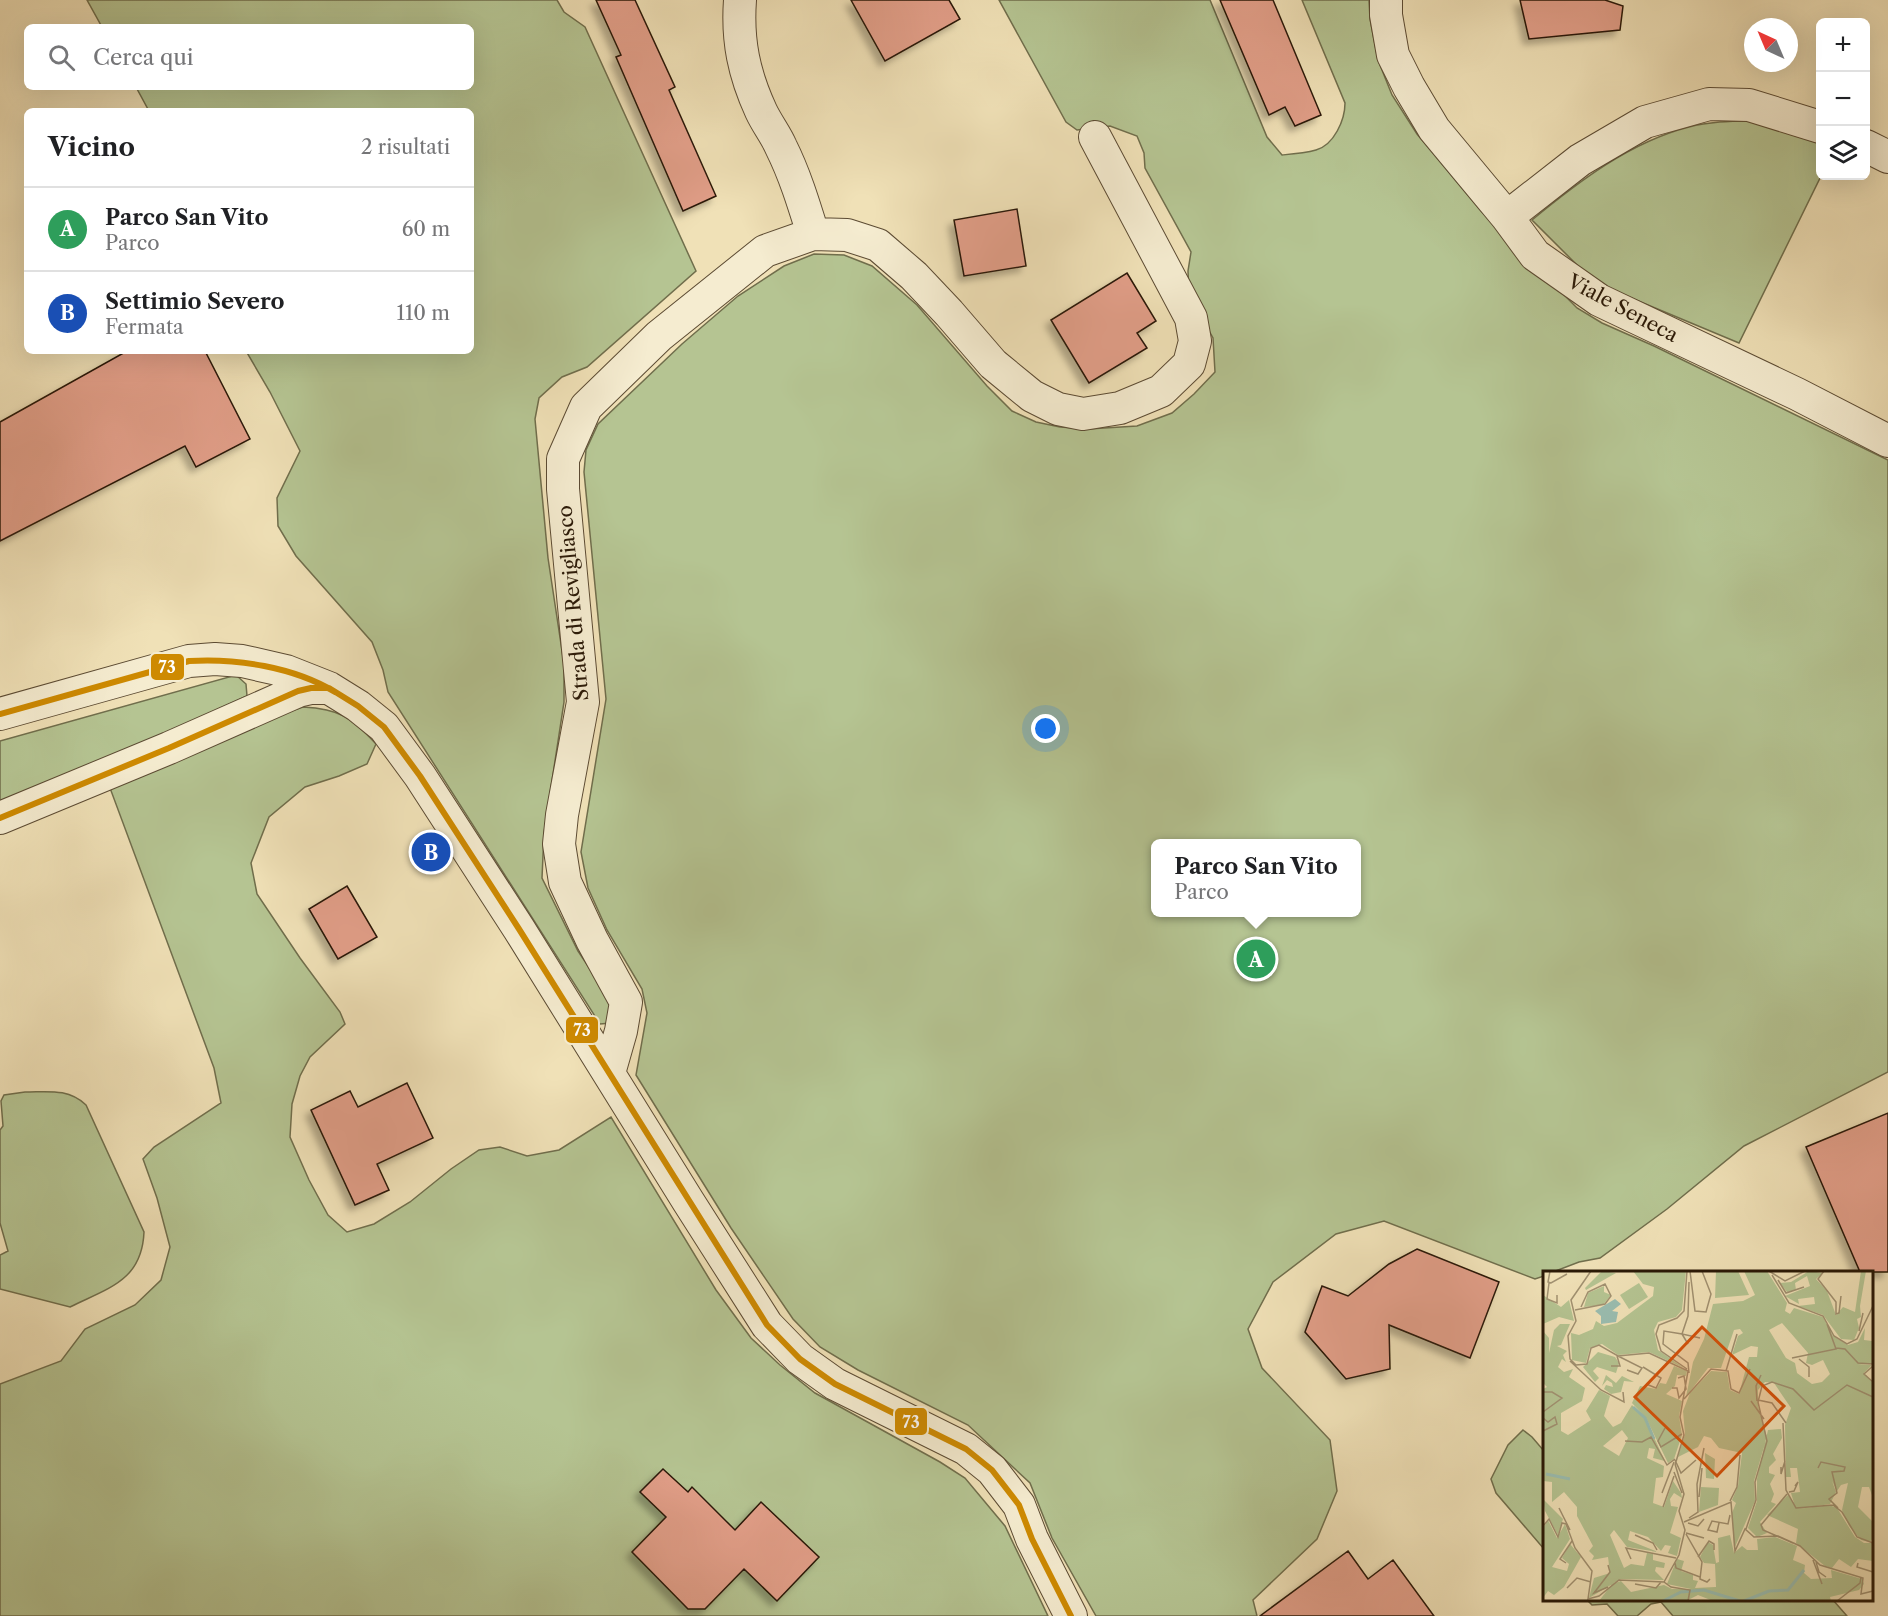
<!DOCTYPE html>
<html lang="it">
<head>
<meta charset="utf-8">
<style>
  body { margin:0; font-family:"Libre Caslon Text",serif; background:#f2f2f2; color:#202124 }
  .controls { position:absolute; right:18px; top:18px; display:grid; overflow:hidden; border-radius:9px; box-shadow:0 6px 24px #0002 }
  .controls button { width:54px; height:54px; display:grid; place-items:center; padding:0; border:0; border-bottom:2px solid #e0e0e0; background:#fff; color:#202124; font:30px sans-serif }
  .compass { position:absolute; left:1744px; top:18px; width:54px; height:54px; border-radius:50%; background:#fff; box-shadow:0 6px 24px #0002; rotate:316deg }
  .you { position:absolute; left:1046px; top:729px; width:21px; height:21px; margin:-15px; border:4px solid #fff; border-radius:50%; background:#1a73e8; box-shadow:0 0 0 9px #1a73e833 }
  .badge { display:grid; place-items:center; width:39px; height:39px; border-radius:50%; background:#8f2418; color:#fff; font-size:20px; font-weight:700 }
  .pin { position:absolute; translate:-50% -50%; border:3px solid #fff; box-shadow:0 2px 6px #0006 }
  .popup { position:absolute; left:1151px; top:839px; width:210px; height:78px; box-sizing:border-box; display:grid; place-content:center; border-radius:9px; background:#fff; filter:drop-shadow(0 2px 4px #0005); font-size:20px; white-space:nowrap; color:#757577 }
  .popup b { font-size:22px; color:#202124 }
  .popup::after { content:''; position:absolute; left:50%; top:100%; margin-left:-12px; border:12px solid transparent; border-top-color:#fff }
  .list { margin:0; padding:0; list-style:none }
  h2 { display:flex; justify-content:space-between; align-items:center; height:78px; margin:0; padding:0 24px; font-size:26px }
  h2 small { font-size:20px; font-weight:400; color:#757577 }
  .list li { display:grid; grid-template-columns:39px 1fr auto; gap:18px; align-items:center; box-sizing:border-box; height:84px; padding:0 24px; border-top:2px solid #e0e0e0 }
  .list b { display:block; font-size:22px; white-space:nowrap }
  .list p { margin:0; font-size:20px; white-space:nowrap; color:#757577 }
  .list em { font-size:20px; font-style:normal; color:#757577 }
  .icon { flex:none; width:33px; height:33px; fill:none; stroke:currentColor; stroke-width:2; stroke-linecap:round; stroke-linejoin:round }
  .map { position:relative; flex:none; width:1888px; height:1616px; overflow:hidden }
  .search { position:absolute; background:#fff; box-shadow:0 6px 24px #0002; left:24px; top:24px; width:450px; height:66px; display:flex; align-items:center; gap:15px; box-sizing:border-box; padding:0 21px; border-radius:9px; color:#757577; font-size:22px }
  .panel { position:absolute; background:#fff; box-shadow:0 6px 24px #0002; left:24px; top:108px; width:450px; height:246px; border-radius:9px }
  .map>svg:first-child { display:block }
</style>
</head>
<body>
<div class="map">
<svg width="1888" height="1616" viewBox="0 0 1888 1616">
  <defs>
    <filter id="shadow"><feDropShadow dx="-5.5" dy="5.5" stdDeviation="3" flood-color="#0004"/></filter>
  </defs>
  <rect width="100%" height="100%" fill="#f0e1b7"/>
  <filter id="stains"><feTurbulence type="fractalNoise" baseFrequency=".00333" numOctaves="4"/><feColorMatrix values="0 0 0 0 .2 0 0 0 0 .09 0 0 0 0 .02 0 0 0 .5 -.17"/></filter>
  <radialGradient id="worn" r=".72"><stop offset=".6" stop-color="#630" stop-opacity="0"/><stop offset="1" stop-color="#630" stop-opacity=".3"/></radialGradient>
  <!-- green -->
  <path fill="#b5c492" stroke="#706e4c" stroke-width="1.5" fill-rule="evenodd" d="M87,0h470l7,12 21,15 111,244 -109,96 -25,10 -23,21 -4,21 13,139 16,106v38l-20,131 -2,45 36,73 32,48 1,24 -11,1 -212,-332 -5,-22 -11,-28 -76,-86 -18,-30 -1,-28 23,-47 -30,-59 -24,-41h225v-240h-322l-13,-24h335v-60h-369z
    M999,0h211l57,137 15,18c11,-1 23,-2 34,-5 18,-5 29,-30 29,-47l-43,-103h67l1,19 8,41 14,35 25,39 64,77 96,97 25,15 52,23 234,114v612l-144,74 -77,63 -67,49 -21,4 -26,10h-9v4l-9,3 -151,-58 -48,13 -63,48 -25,47 14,39 68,72 7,51 -20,48 -64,61 4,16h-161l-44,-78 -22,-55 -62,-58 -110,-55 -38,-23 -27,-28 -62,-91 -95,-153 11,-62 -5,-24 -35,-59 -19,-42 -7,-36 25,-153 -22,-227 2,-22 12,-26 84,-80 56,-48 46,-30 30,-12 30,1 28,11 45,39 70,81 25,25 24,11 24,5 28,2 49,-3 35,-13 22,-19 21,-22 -2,-34 -24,-43 -1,-24 3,-19 -46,-84 -1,-15 -7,-17 -27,-10 -33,4 -11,-8zM1156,844h200v68h-200z
    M1762,120l58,24 1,32 -82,167 -139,-58 -20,-17 -48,-48c46,-38 98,-78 157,-93 23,-6 49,-6 73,-7z
    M236,675l10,9 1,12 -126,58 -121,50v-63z
    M303,707c37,2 48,10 73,37l-9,20 -28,12 -34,11 -36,30 -18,46 6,31 43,64 40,54 5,12 -35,33 -10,19 -8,28 -2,33 19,43 19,35 19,17 27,-8 36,-22 41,-33 28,-19 21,-3 27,9 32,-6 52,-33 105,173 35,48 29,27 35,28 125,69 25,16 40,48 43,90h-1048v-232l61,-23 24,-32 50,-24 26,-25 9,-33 -13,-49 -14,-39 11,-12 67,-44 -7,-35 -104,-280 166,-72z
    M25,1092c23,0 43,-4 61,13l58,127c-2,49 -36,56 -74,75l-70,-18v-34l8,-4 -8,-28v-93l3,-4 -2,-25 3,-6z
    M1523,1430l9,7 12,14v98l-48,-56 -5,-14 17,-34z
    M1587,1600h246l14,16h-174l-12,-14 -10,2 -14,12h-19l-11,-12 -15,1z"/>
  <!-- building -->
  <path fill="#e19e88" stroke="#2a1907" stroke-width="1.5" filter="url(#shadow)" d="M596,0h39l40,87 -6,3 47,106 -33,15 -67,-154 5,-2z
    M851,0h98l11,19 -75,42z
    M1220,0h53l48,115 -26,11 -10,-19 -16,8z
    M1520,0h85l18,6 -3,24 -91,9z
    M1017,209l9,57 -62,10 -10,-56z
    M1127,273l29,48 -19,12 10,15 -58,35 -38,-63z
    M127,351h78l45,88 -54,28 -11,-21 -185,95v-119z
    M347,886l30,51 -39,22 -29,-50z
    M407,1083l26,55 -56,26 12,26 -34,15 -44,-95 39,-19 8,16z
    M1888,1113v159h-28l-54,-125z
    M1417,1249l82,33 -29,76 -81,-33 1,44 -44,10 -41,-47 17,-46 26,10 41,-32z
    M663,1469l25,23 4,-5 43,43 26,-28 58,55 -42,44 -33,-32 -39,40h-17l-56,-57 34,-35 -26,-25z
    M1348,1551l20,28 25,-19 41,56h-174z"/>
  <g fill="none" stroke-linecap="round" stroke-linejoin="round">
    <!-- minor casing -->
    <g stroke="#5c4b33" stroke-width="34">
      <path id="minor" d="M740,0c-3,41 4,74 21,111 6,13 15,24 20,36 14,28 23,58 32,87
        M1386,0v15l7,40 16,32 25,42 73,88 28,38 64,45 198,94 91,47
        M1866,146l22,11
        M1507,217l73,-57 65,-38 64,-18 40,1 71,22
        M0,714l189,-53 26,-2 27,2 44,10 43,17 29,18 26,21 36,49 99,153 169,272 79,124 33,34 35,25 131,65 26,21 27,35 13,34 39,77
        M0,818l169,-70 129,-57 13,-3h17
        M609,1073l12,-42 5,-29 -34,-62 -27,-58 -6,-38 3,-29 21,-113 -20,-213v-30l23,-52 73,-71 106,-85 48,-17 34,1 31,10 36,31 35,37 44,51 39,32 26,13 25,5 37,-6 41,-17 28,-27 6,-23 -4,-23 -96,-181"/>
    </g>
    <!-- minor -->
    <use href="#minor" stroke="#f5ecd0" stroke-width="32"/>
    <!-- bus-1 casing -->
    <g stroke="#f5ecd0" stroke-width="10">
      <path id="bus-1" d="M0,714l189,-53c47,-3 105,6 146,31
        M0,818l169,-70 129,-57 13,-3h18l29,18 26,21 36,49 99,153 248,396 33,34 35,25 131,65 26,21 27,35 13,34 39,77"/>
    </g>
    <!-- bus-1 -->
    <use href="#bus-1" stroke="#ce8a01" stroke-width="6"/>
  </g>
  <g text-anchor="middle" stroke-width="4.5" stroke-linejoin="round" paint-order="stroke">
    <!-- street labels -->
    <g font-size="20" fill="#2a1907" stroke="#f5ecd0">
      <text transform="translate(1623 308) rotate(28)" y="7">Viale Seneca</text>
      <text transform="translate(573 603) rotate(-95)" y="7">Strada di Revigliasco</text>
    </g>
  </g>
  <!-- overview -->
  <g transform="translate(1543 1271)">
    <rect width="330" height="330" fill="#f0e1b7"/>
    <path d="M59,0l14,2 -30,17 -1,-2zM90,0h53l-4,39 -6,7 -18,5 -4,8 4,20 26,18 -35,-16 -31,3 -16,-11 -12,4 -4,15 -14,-3 -1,-27 8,2 14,-6 3,-8 8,5 13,-3 36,-27 1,-9 -11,-3zM173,0h22l11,24 -34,3zM201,0h23l20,32 -2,8 5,3 4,-6 29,9 10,19 15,9 10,-3 7,-14 -1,12 8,1 1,-6v29h-15l14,1 -8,8 9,10v115l-4,-11h-7l-4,20 15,15v16l-3,4 -9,-2 -12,-14 -7,-16 6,-27 -7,2 -4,6 -5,-10 4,11 -6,12 -33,5 32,-4 8,3 18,29 9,6h9v18l-15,-2 -7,8 -12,-8 -7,9 -7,-2 -29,-23 2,-14 -31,-14 21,-20 6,8 -3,-10 9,-1 -3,-24h-7l1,9h-5l-1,-52 6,-17 -17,-25 -9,-1 -7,8v16l9,31 -13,44 1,20 -21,48 -2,-36 4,-10 -4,-3 6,-14 4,-33 -23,-5 -8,-10 -7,-2 -6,11 -20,10 7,-23 -2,-23 7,-18 21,-22 16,1 3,18 9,4 10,-37h8l1,-10 -7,-1 -19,9 6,-19 5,-3 -3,-4 -6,1 -13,38h-13l-22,29 7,-35 11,-23 9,-35 30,-3 12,-6zM239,52l26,30 -2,10 6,2 11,-5 7,14 -8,8 -10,2 -15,-11 -2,-10 -9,-5 -17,-28zM266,0l14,2 -7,6 11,12 9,24 7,-8 12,5 6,-41h5l-6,35 1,11 -4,2 2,9 -5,12 -13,-1 -18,-24 -25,-9 17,-2 -1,-7 -16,2 1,5 -14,-8 25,-10 -3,-10 -12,7 1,7 -9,2 -7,-9 11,-1zM96,12l9,14 -19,12 -9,-14zM61,15v6l7,3 -8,10 -19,2 4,-14zM0,24l18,12 8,-7 5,21 -15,-4 -16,7zM17,53h10l-9,21 -4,1 10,5 -4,4 3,7 -4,-3 -4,8 6,5 9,-3 -4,8 16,11 -3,13 -21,12v18l7,4 23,-15 -5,-9 13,-21 11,6 -6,20 9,11 8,-4 11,-18 14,15 19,41 -12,-3 2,-9 -6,-1 -2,10 17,8 -1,11 -7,1 -3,25 11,4 9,-26 8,12 1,5 -8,-5 -4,6 1,7 7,1 -8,26 11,5 -4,18 -9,-3 3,-7 -6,-1 -4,6 -13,-14 -18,-6 -2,9 30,12 -31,-5 -13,-17 -4,5 14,33 7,-4 13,2 3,-13 6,1v6l12,3 -1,5 -8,-1 -1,4 9,9 -43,-1 -32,19 5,-20 16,-5 -2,-16 -16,3 2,-4 -5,-5 4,-5 -16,-30v-9l-13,-15 -12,10v-20l-9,-1v-92l4,-2 -4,-4v-52l6,7v15l5,-23zM79,159l6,8 -9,18 -16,-10zM55,81l17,5 4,6 -3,10 -19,-6 -4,4 6,7 -4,4 -12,-15zM131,95l13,5 -1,5 -9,-1 -2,11 -9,8 16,7 -3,15 3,19 -8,24 -6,4 -22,-45 -14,-15 8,-17 16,3 4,-6 6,1zM63,104l10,8 6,-7 12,6 -10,-1 -3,11 -10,2 -7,-5 2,-4 7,2 -1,-4 -5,-3 -5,6zM238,158l1,9 -9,16 3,6 -7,7v6l6,2 -5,9 4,10 -3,8 5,2 -16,18 7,11 -10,4 -9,-9 9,-27v-22l11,-49zM162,182l10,6 -1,20 -8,-1zM158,216l18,1 -1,17 -19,7zM0,228l20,20 -5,16 -13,-24zM5,249l9,18 8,-14 5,15 -18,28 15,4 2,-7 -7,-6 8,-14 11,13 -17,30 -10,8 -6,-4 -5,7v-70zM187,264l4,18 8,-7 5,4h11l-1,-11 18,-2 22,9 -4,14 12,5 -1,8 7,6 21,-1 -1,-8 31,9 2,5 -5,6 -29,7 1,4h-118l-15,-6 -12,6h-87l13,-17 9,-3 10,11 33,-7 8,4h19l-24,-5 10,-25 7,2 -3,10 12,4v5l5,1 -3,7 21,-1 -1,-23 -11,-1 -4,-6 8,-15 5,3 3,18 3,-1 -1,-24z" fill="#b5c492" fill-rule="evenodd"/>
    <path d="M72,28l6,5 -9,7 6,1 -2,10 -15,2v-8l-6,-5z" fill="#9abdb0"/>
    <path fill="none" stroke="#9abdb0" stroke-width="3" d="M90,136l12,11 9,21M3,203l24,5M120,330l18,-9 23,-2 36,11M201,330l25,-10 19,-1 16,-20"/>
    <path fill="none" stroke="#a19171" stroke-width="1.5" d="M7,0l-2,11 3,1 16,-9M48,0l-20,29 5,21 -8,15 2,23 6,6 11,-1 4,-16 8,-3 19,11 31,-3 39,18M147,0l5,40 11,1 5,-18 -9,-23M226,0l16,10 20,-10M281,0l-6,8 18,23v12l3,-1 2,-17M229,4l17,28 34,13 11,20 13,8 10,-5 16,-33M235,9l8,13 18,-6M146,11l-1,34 -6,18 18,4M6,12l-2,16 10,4v-8M32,39l30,-6 6,-8 -6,-12 -17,8 -7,15M316,60l4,-18M145,73l-6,-10 -18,-3 -1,13 25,19 1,10M293,77l9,1 13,14 15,1M75,85l24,12 -4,6 -11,-4M249,87l44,-9 -9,-25M256,88l10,8v10M27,90l31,29 23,12 -1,-10M68,95h9l-3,-10M330,95l-9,8 9,8M100,96l18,11 -5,10 -10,-4M144,98l-26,-18 -5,-17 3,-9 18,-7 7,-7 3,-40M183,100l11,-37M129,117h5l2,10 7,-9 -2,-13 -6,2M0,121h9l10,6 -19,14M141,128l27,-30 17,2 3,18 8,4 11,-24M215,129l14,3 14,20M208,130l13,18M214,130l-1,-15 5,-11M0,147l5,4 7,-5 2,7 -14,7M240,152l3,67 10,18 37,-3 9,7 15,25 16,6M122,157l-7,13 3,6 21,-13M82,170l17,1 9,-5 16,28 8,-6M132,189l6,13 15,-13M132,194l9,-30 -4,-18 8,-46M238,196v7l4,-13M275,197l3,-6 24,5 -1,4 -12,1 5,21 -8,6 9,9M131,201l8,21M246,221l5,-1 4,-9 -3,4M119,222l12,-31M244,223l-26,31 2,5 30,13M156,226l3,-29M187,230l7,-14 3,-32M120,236l11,-31M16,237l11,22M146,247l9,-6 -1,-28 7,-36M141,251l47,-20 4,49 10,-22 9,8 24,-1 22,10 20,19 43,13 -2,16 12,-3M145,252l10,3 6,-7M176,252l-2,9 -9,-2 4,-9 16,3 2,-9M0,255l6,-7 9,18 4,-14 4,1 9,24 17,23 -4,28 11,-3 20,-16 45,2 15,-27 6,-25 -6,-19 5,-17 -9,-30M203,258l10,-29 -1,-18 12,-41 -9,-39 4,-16 10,-4 21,7 21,21 33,-25 26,12M143,262l18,5M143,263l16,28 -2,17 7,3 3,-3M92,264l18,8 4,7M155,286l11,-16 5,3v6M88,288l-5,-11 50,10M270,289l9,24M273,291l3,10 7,5M23,292l-6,-4 12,-18M132,292l1,5 24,9M315,292l-1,4 16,5M121,311l7,5 19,3 -2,11M92,313l21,4 5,-6M65,316l-14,6 16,-21 -2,-7M24,317l10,-10 14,4M294,330l23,-18 1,-6"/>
    <path fill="#d5530c" fill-opacity="0.15" stroke="#d5530c" stroke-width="3" d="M159,56l82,79 -67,70 -82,-79z"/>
    <rect width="330" height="330" fill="none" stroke="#2a1907" stroke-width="3"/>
  </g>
  <g stroke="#f5ecd0" stroke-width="2">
    <rect x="150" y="653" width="35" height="28" rx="6" fill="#ce8a01"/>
    <rect x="565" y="1016" width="34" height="28" rx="6" fill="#ce8a01"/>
    <rect x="894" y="1407" width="34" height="29" rx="6" fill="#ce8a01"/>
  </g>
  <g font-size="16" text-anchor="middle" font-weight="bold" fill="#fff">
    <text x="167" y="673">73</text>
    <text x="582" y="1036">73</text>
    <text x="911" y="1428">73</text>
  </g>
  <rect width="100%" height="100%" filter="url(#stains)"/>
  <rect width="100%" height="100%" fill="url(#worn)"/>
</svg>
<div class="controls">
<button>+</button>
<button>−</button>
<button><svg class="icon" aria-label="layers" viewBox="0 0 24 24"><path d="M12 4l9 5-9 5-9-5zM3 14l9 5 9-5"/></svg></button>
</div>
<svg class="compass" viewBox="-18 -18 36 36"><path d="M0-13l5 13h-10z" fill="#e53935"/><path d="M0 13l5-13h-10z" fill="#757577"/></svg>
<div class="you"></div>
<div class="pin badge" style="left:1256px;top:959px;background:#2e9e5b">A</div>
<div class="popup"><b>Parco San Vito</b>Parco</div>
<div class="pin badge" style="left:431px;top:852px;background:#1a4fb4">B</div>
<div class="search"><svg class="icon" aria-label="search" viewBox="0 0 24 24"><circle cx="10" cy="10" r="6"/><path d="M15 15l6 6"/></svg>Cerca qui</div>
<section class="panel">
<h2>Vicino<small>2 risultati</small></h2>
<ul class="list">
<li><span class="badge" style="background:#2e9e5b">A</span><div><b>Parco San Vito</b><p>Parco</p></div><em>60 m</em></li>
<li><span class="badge" style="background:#1a4fb4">B</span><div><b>Settimio Severo</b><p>Fermata</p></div><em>110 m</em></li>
</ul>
</section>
</div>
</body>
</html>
